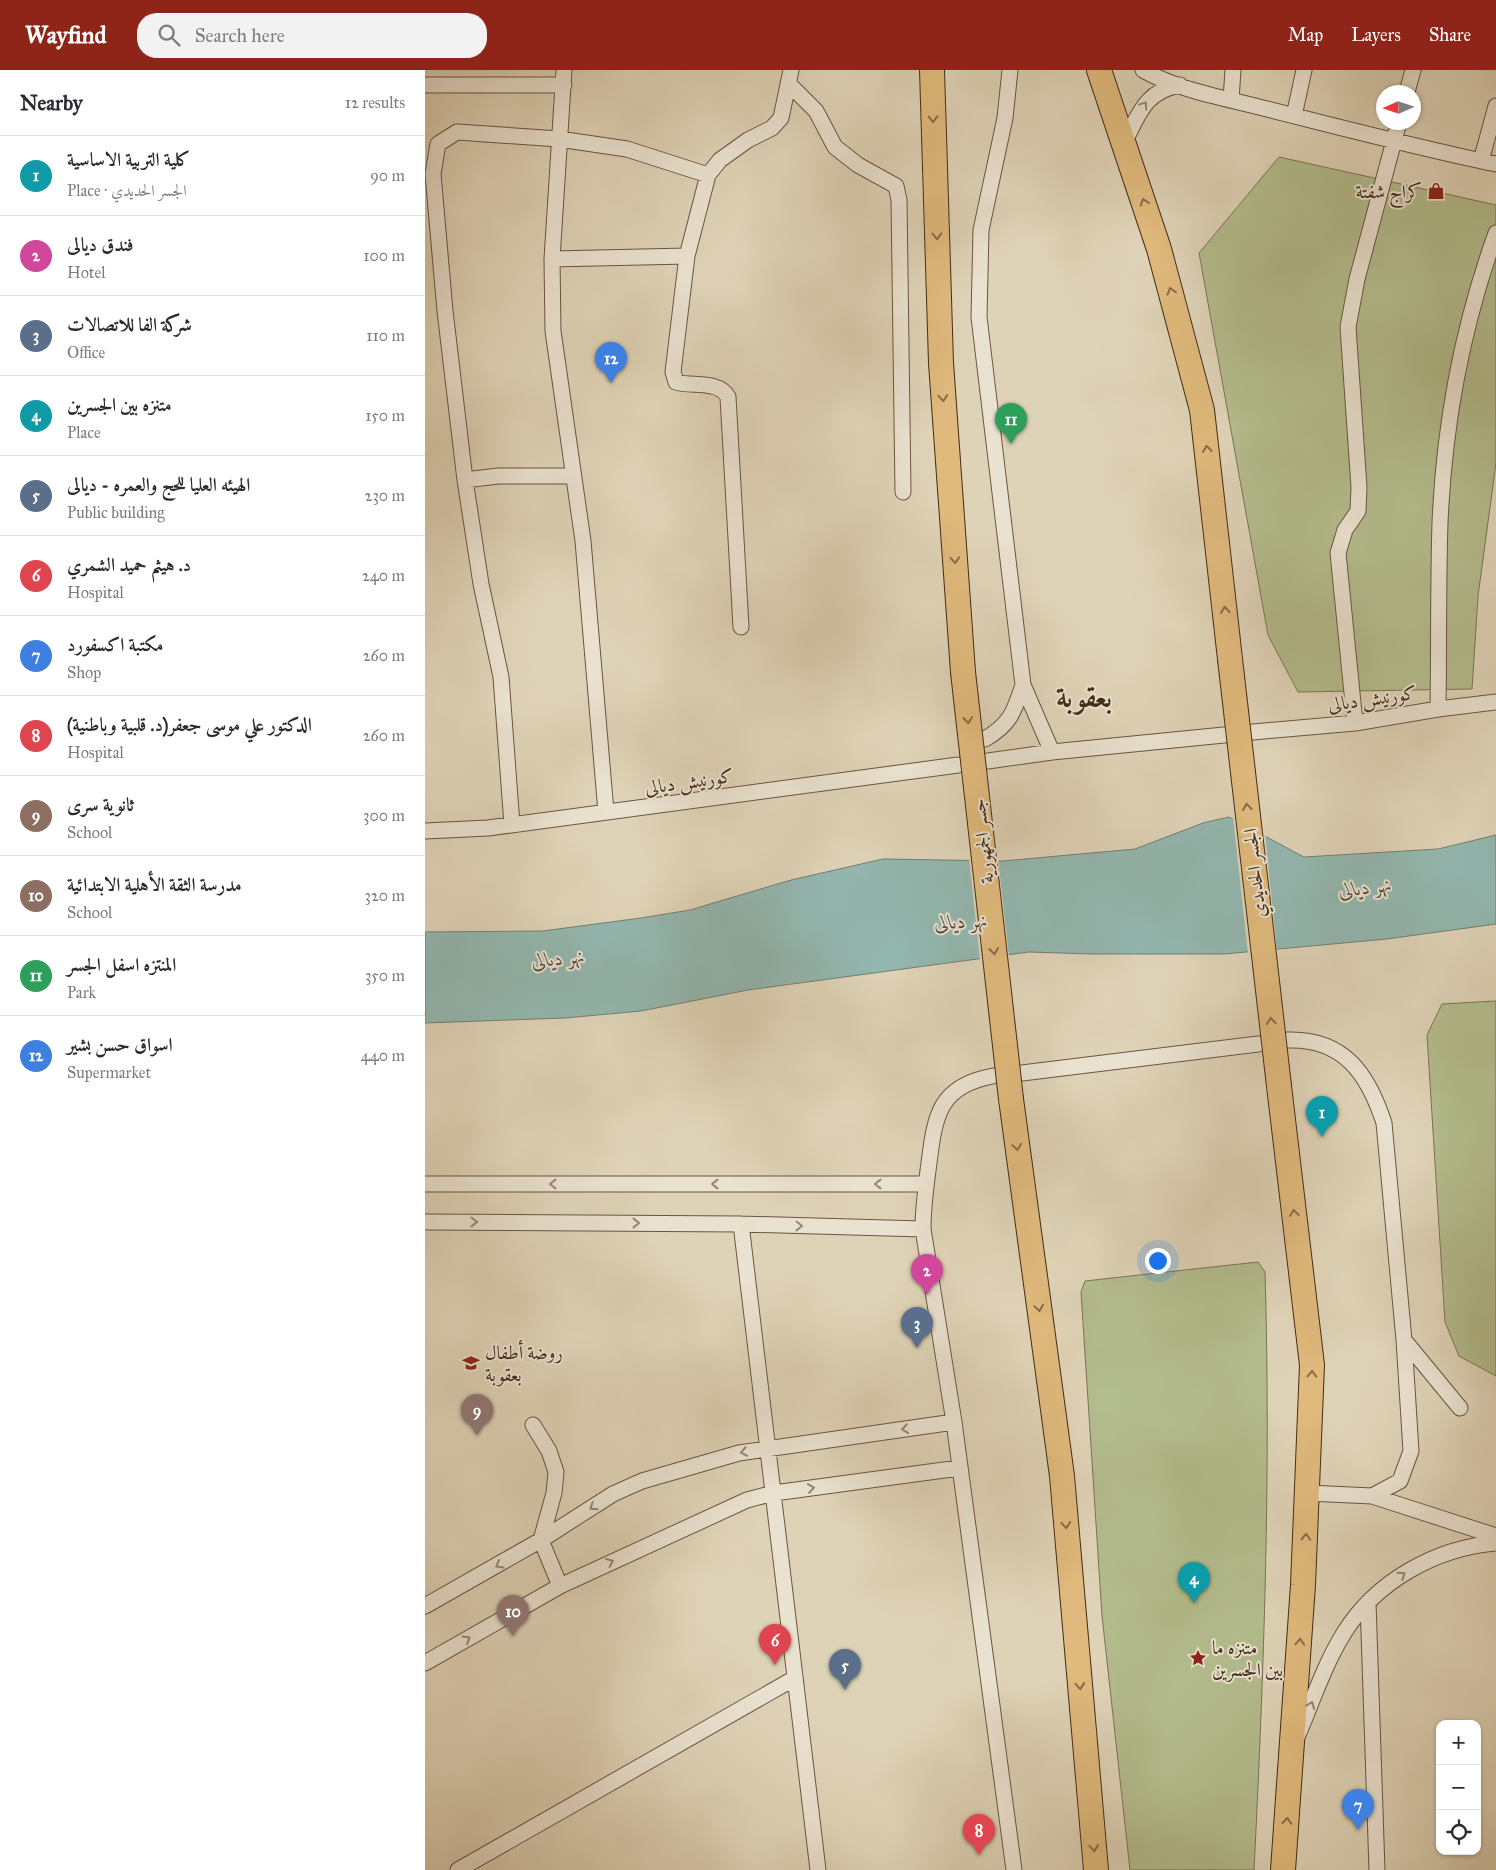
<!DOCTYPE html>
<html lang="en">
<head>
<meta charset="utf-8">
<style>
  body { margin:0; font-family:"IM FELL Great Primer",Amiri,serif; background:#f2f2f3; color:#2b2b33 }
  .controls { position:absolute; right:15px; bottom:15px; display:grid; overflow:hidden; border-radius:10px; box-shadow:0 1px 4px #0004 }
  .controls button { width:45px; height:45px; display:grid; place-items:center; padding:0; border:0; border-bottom:1px solid #e1e1e2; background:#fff; color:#2b2b33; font:25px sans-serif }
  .compass { position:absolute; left:951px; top:15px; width:45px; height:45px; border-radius:50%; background:#fff; box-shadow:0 1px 4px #0004; rotate:267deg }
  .you { position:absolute; left:732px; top:1190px; width:18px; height:18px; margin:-12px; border:4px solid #fff; border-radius:50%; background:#1a73e8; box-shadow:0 0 0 8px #1a73e833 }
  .badge { display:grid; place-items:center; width:32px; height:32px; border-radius:50%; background:#8f2418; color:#fff; font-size:16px; font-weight:700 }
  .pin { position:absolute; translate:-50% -41px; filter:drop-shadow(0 1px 2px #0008) }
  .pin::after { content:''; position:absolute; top:26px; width:18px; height:15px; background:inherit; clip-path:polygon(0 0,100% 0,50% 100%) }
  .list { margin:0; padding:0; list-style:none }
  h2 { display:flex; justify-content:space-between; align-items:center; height:65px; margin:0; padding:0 20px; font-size:21px }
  h2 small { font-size:16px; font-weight:400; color:#7c7c81 }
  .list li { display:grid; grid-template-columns:32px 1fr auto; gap:15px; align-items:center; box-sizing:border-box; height:80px; padding:0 20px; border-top:1px solid #e1e1e2 }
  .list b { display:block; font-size:19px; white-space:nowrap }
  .list p { margin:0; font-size:16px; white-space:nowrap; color:#7c7c81 }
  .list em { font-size:16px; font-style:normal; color:#7c7c81 }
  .icon { flex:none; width:28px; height:28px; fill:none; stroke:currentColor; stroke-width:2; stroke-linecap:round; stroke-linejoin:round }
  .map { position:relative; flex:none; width:1071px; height:1800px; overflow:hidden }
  header { display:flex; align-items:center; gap:30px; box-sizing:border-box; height:70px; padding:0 25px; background:#8f2418; color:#fff }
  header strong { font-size:24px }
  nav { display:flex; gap:28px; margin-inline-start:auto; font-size:18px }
  .search { width:350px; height:45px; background:#f2f2f3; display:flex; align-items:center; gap:12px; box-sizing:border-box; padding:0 18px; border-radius:20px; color:#7c7c81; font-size:19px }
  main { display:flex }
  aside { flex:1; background:#fff }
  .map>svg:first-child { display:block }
</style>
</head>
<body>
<header>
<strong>Wayfind</strong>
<div class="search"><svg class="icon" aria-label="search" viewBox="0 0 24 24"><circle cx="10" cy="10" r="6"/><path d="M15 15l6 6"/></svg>Search here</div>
<nav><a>Map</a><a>Layers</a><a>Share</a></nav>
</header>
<main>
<aside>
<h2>Nearby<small>12 results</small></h2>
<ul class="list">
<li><span class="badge" style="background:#0f9aa8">1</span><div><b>كلية التربية الاساسية</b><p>Place · الجسر الحديدي</p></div><em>90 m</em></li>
<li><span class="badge" style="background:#d1479c">2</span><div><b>فندق ديالى</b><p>Hotel</p></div><em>100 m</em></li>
<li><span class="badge" style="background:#5c6f8a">3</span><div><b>شركة الفا للاتصالات</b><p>Office</p></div><em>110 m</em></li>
<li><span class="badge" style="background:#0f9aa8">4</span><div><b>متنزه بين الجسرين</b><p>Place</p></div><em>150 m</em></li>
<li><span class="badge" style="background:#5c6f8a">5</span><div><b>الهيئه العليا للحج والعمره - ديالى</b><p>Public building</p></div><em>230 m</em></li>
<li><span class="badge" style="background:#e0444e">6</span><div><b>د. هيثم حميد الشمري</b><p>Hospital</p></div><em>240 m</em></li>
<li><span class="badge" style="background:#3f7fe0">7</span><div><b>مكتبة اكسفورد</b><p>Shop</p></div><em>260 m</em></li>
<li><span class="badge" style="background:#e0444e">8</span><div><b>الدكتور علي موسى جعفر(د. قلبية وباطنية)</b><p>Hospital</p></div><em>260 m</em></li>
<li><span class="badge" style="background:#8d6e63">9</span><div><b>ثانوية سرى</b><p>School</p></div><em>300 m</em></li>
<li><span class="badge" style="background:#8d6e63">10</span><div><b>مدرسة الثقة الأهلية الابتدائية</b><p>School</p></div><em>320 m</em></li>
<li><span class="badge" style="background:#2e9e5b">11</span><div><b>المنتزه اسفل الجسر</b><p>Park</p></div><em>350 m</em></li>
<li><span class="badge" style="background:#3f7fe0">12</span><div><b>اسواق حسن بشير</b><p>Supermarket</p></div><em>440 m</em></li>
</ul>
</aside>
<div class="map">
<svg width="1071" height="1800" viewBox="0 0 1071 1800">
  <rect width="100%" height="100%" fill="#dfd3b7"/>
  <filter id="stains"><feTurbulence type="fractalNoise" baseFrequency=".004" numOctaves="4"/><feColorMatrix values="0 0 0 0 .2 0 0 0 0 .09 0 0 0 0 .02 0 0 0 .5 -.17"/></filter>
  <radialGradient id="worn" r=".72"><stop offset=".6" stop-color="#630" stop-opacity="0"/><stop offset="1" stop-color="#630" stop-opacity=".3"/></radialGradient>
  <!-- green -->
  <path fill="#b3bc8d" stroke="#7c7454" d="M854,87l217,48v258l-18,133 -6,93 -174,3 -30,-57 -69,-382z
    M1071,931v375l-37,-20 -14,-34 -18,-287 15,-31z
    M833,1192l7,10c6,199 -1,399 -11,598h-124l-28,-254 -21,-324 4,-11z"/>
  <!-- water -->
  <path fill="#93b7b0" stroke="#737f74" d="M804,747l75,40 134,-8 58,-14v89l-109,15 -163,15h-133l-62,-2 -281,38 -107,21 -76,7 -140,5v-91l118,-1 98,-13 49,-8 101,-30 92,-21 120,2 132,-12 68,-26z"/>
  <!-- pier -->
  <path fill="#dfd3b7" d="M808,747l32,16 12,118 -29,3z
    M544,788h29l11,99 -29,4z"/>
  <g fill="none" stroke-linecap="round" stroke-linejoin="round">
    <!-- street casing -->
    <g stroke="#6b5541" stroke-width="17">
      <path id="street" d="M139,0l-12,189 1,72 30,210 23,271
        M585,0l-5,48 -24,112 -2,87 44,368 29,67
        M718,0c37,21 83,28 124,39 76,19 152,39 229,55
        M363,13l28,28 19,36 23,18 38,21 3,14 4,292
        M0,15h139
        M982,22l6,-22
        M806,30l2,-30
        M869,46l10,-46
        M699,73c15,-29 21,-52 56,-58
        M1056,91l15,-55
        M127,189l135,-3
        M40,410l33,-4h75
        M316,557l-13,-230c-9,-17 -36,-10 -52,-15l-3,-10 14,-116 21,-81 12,-15 28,-20 24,-12 9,-10 10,-48
        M1013,639c1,-62 0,-124 2,-186 4,-98 23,-198 56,-290
        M930,653l-17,-170 7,-23 13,-19 1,-24 -11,-160 9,-48 42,-157
        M828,662l102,-9 83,-14 58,-7
        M560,669c26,-15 29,-28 38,-54
        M563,691l64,-9 172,-17
        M87,755l-11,-148 -20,-93 -16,-104 -20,-169 -12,-137 5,-30 19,-12 102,7 68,10 81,26
        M0,761l63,-3 470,-63
        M862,970c57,-2 81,34 97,83l20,217 7,111 -11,30 -28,15 -64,-3
        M597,1003l236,-29
        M568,1006c-54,10 -58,39 -64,87 -3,22 -6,44 -6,66l31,193 60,448
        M0,1114h501
        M0,1152l316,2 182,5
        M316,1154l77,646
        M979,1270l56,68
        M108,1355l16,26 7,21 -2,21 -13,47 19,46
        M947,1426l124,40
        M943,1532l9,268
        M0,1536l116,-66 72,-46 29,-13 97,-28 215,-31
        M0,1593l135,-77 187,-86 27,-7 185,-25
        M872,1667c15,-34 27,-72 47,-104 32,-52 92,-85 152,-90
        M33,1800l337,-192"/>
    </g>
    <!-- primary casing -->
    <g stroke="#442b1a" stroke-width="26">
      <path id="primary" d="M507,0l9,293 22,309
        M674,0l60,179 43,161 28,249
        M854,1016l33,279 -9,220 -20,285
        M586,1029l51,377 34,394"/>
    </g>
    <!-- street -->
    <use href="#street" stroke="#eae2d0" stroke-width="15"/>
    <!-- primary -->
    <use href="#primary" stroke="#e0ba7c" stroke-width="24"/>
    <!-- primary-bridge casing -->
    <g stroke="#442b1a" stroke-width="26" stroke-linecap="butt">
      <path id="primary-bridge" d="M805,589l49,427
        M538,602l48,427"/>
    </g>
    <!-- primary-bridge -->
    <use href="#primary-bridge" stroke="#e0ba7c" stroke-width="24"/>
  </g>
  <!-- one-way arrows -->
  <defs><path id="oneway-chevron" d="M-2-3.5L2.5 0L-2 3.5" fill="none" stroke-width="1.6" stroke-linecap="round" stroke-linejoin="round" transform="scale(1.25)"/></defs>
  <g stroke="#978675">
    <use href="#oneway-chevron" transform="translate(719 35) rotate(-56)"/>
    <use href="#oneway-chevron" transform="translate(128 1114) rotate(180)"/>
    <use href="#oneway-chevron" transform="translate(290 1114) rotate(180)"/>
    <use href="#oneway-chevron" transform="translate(453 1114) rotate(180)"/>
    <use href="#oneway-chevron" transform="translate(49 1152)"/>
    <use href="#oneway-chevron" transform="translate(211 1153)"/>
    <use href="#oneway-chevron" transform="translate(374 1156) rotate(1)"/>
    <use href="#oneway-chevron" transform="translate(480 1359) rotate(172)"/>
    <use href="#oneway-chevron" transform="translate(319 1382) rotate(169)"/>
    <use href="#oneway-chevron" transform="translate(386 1418) rotate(-8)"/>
    <use href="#oneway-chevron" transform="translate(168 1437) rotate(147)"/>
    <use href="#oneway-chevron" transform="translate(185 1492) rotate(-25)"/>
    <use href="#oneway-chevron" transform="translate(74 1495) rotate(150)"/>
    <use href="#oneway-chevron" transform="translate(977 1505) rotate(-34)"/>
    <use href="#oneway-chevron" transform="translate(42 1569) rotate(-30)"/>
    <use href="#oneway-chevron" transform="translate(886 1635) rotate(-67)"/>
  </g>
  <g stroke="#8a6b46">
    <use href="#oneway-chevron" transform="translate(508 49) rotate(88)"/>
    <use href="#oneway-chevron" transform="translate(719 132) rotate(-109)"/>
    <use href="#oneway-chevron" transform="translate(512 166) rotate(88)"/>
    <use href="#oneway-chevron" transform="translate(746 221) rotate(-105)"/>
    <use href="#oneway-chevron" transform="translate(518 328) rotate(86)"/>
    <use href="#oneway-chevron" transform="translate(782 379) rotate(-96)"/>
    <use href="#oneway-chevron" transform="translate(530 490) rotate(86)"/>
    <use href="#oneway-chevron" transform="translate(800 540) rotate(-96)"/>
    <use href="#oneway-chevron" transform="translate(543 650) rotate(84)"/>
    <use href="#oneway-chevron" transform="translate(822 737) rotate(-96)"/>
    <use href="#oneway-chevron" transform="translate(569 881) rotate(84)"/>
    <use href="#oneway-chevron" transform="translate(846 951) rotate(-96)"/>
    <use href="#oneway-chevron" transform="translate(592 1077) rotate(82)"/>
    <use href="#oneway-chevron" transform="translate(869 1143) rotate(-97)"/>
    <use href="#oneway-chevron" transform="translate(614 1238) rotate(82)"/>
    <use href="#oneway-chevron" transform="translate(887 1304) rotate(-88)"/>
    <use href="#oneway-chevron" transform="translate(641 1455) rotate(85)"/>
    <use href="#oneway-chevron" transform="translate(881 1467) rotate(-87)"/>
    <use href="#oneway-chevron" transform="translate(875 1572) rotate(-86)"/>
    <use href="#oneway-chevron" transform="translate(655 1616) rotate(85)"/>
    <use href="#oneway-chevron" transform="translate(862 1751) rotate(-86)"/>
    <use href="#oneway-chevron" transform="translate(669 1778) rotate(85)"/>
  </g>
  <!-- icons -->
  <defs>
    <g id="shop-bare" transform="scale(1.35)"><path d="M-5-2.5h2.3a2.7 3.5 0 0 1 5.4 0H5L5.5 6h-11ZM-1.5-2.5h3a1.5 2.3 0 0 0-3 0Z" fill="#8f2418" stroke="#eae2d0" stroke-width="2.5" paint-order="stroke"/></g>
    <g id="school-bare" transform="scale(1.35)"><path d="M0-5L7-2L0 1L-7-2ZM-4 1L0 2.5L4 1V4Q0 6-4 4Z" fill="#8f2418" stroke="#eae2d0" stroke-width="2.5" paint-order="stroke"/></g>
    <g id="sight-bare" transform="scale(1.35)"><path d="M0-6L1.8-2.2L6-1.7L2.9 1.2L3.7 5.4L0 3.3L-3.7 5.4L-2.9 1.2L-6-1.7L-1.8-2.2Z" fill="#8f2418" stroke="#eae2d0" stroke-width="2.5" paint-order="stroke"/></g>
  </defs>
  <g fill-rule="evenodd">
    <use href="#shop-bare" x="1011" y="121"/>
    <use href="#school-bare" x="46" y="1293"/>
    <use href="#sight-bare" x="773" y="1588"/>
  </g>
  <g text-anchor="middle" stroke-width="4" stroke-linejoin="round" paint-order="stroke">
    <!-- poi labels -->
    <g font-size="19" fill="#442b1a" stroke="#eae2d0" text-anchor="start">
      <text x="997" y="128" text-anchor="end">كراج شفتة</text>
      <text x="60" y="1289">روضة أطفال<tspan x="60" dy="22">بعقوبة</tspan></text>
      <text x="787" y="1584">متنزه ما<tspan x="787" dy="22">بين الجسرين</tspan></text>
    </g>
    <!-- street labels -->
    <g font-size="19" fill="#442b1a" stroke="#eae2d0">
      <text transform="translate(947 628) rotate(-8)" y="7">كورنيش ديالى</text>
      <text transform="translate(264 711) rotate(-8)" y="7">كورنيش ديالى</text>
      <text transform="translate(557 771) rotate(-96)" y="7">جسر الجمهورية</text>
      <text transform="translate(829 803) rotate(-96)" y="7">الجسر الحديدي</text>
    </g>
    <!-- water labels -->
    <g font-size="20" font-style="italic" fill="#544738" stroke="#eae2d0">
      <text transform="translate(940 817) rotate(-7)" y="7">نهر ديالى</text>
      <text transform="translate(536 851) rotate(-3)" y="7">نهر ديالى</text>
      <text transform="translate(133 888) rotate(-6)" y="7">نهر ديالى</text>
    </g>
    <!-- town labels -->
    <g font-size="29" font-weight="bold" fill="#442b1a" stroke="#eae2d0">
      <text x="659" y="637">بعقوبة</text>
    </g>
  </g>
  <rect width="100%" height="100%" filter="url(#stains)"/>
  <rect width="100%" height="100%" fill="url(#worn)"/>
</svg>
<div class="controls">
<button>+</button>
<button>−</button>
<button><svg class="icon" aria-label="locate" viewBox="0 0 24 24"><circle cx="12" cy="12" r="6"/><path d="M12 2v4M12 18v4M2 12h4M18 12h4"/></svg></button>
</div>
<svg class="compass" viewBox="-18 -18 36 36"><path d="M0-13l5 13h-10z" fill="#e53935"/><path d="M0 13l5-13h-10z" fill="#7c7c81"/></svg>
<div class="you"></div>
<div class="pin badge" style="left:897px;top:1067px;background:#0f9aa8">1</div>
<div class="pin badge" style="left:502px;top:1225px;background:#d1479c">2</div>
<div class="pin badge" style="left:492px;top:1278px;background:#5c6f8a">3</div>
<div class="pin badge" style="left:769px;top:1533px;background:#0f9aa8">4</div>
<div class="pin badge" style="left:420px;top:1620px;background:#5c6f8a">5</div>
<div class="pin badge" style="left:350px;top:1595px;background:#e0444e">6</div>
<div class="pin badge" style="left:933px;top:1760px;background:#3f7fe0">7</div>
<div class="pin badge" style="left:554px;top:1785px;background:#e0444e">8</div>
<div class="pin badge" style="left:52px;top:1365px;background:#8d6e63">9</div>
<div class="pin badge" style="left:88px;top:1566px;background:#8d6e63">10</div>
<div class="pin badge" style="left:586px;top:374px;background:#2e9e5b">11</div>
<div class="pin badge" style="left:186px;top:313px;background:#3f7fe0">12</div>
</div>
</main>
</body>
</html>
